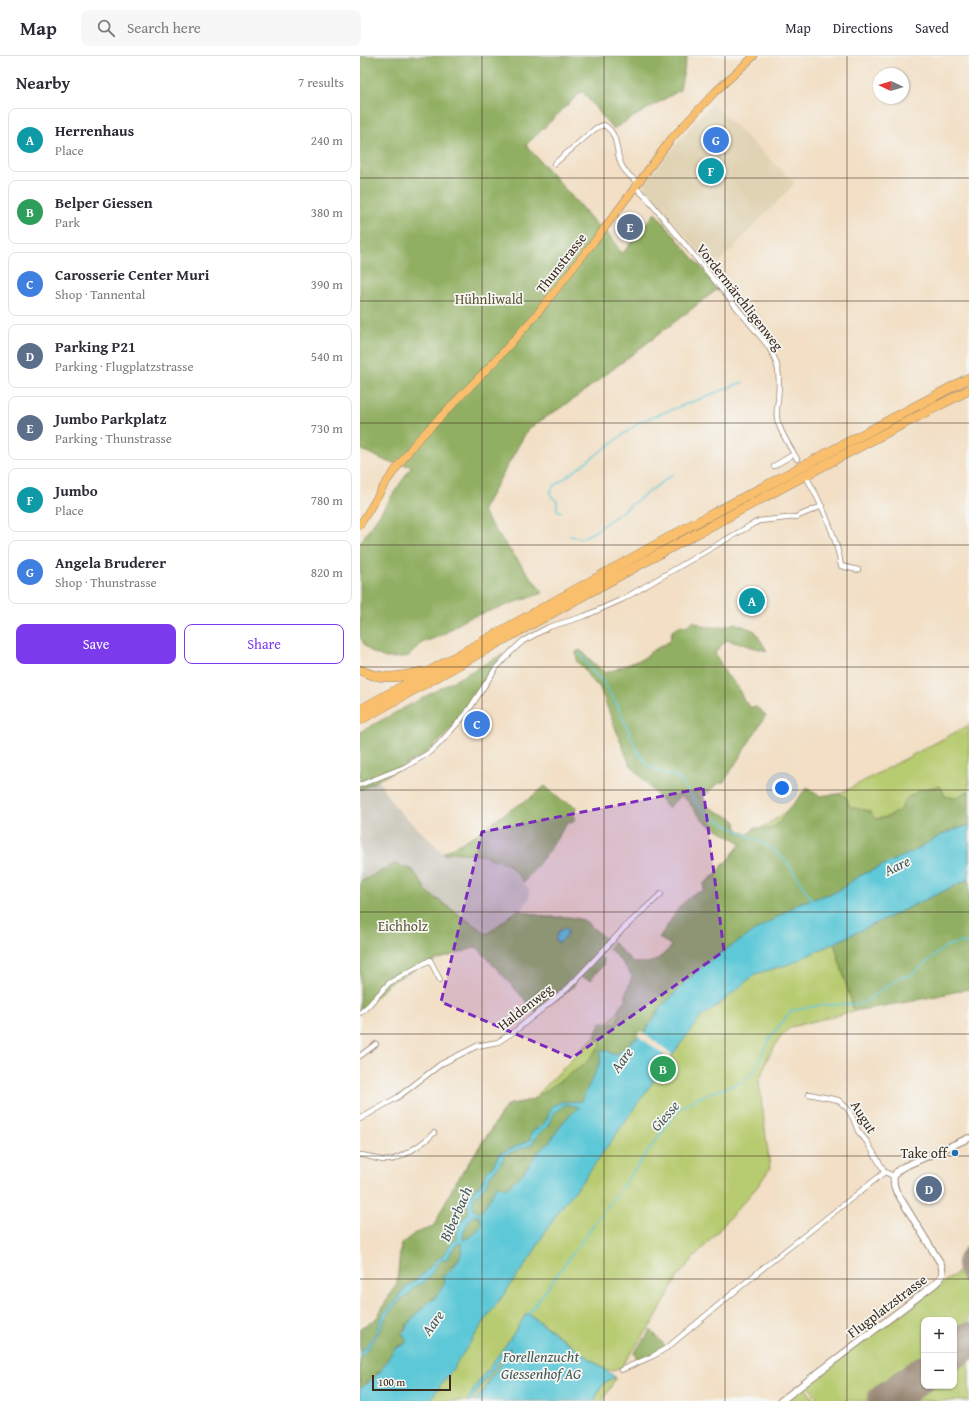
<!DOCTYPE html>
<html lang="en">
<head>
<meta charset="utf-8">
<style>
  body { margin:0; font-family:"Gentium Book Plus",serif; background:#f7f7f7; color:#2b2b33 }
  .controls { position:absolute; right:12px; bottom:12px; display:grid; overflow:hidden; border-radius:8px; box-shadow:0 1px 3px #0004 }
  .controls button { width:36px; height:36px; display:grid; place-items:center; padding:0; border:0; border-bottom:1px solid #e1e1e2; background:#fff; color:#2b2b33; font:20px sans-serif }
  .compass { position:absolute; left:513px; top:12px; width:36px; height:36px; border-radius:50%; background:#fff; box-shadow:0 1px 3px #0004; rotate:274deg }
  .scale { position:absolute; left:12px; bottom:10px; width:79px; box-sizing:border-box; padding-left:4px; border:2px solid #3b2a1e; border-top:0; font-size:11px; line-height:14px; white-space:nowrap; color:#3b2a1e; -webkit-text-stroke:3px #f6f6f2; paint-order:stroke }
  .you { position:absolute; left:422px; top:732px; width:14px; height:14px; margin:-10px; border:3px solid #fff; border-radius:50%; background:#1a73e8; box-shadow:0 0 0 6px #1a73e833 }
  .badge { display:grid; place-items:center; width:26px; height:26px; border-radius:50%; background:#7c3aed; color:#fff; font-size:13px; font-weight:700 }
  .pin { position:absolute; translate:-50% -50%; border:2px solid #fff; box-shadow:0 1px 4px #0006 }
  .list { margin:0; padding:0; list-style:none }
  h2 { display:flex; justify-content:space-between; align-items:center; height:52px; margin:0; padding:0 16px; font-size:17px }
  h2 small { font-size:13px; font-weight:400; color:#7c7c81 }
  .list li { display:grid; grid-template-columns:26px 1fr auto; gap:12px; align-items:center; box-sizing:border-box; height:64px; margin:0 8px 8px; padding:0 8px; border:1px solid #e1e1e2; border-radius:8px }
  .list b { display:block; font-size:15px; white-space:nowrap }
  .list p { margin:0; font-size:13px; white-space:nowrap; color:#7c7c81 }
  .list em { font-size:13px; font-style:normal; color:#7c7c81 }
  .actions { display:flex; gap:8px; padding:12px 16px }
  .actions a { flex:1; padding:9px 0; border:1px solid #7c3aed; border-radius:8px; text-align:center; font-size:14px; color:#7c3aed }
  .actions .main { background:#7c3aed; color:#fff }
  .icon { flex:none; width:22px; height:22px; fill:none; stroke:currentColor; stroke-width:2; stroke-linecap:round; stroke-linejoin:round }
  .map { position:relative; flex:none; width:609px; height:1345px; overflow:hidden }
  header { display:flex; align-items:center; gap:24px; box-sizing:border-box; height:56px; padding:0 20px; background:#fff; border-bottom:1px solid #e1e1e2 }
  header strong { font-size:19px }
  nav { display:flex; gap:22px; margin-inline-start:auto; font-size:14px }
  .search { width:280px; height:36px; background:#f7f7f7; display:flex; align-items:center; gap:10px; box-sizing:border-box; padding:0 14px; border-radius:8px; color:#7c7c81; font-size:15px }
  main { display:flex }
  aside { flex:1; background:#fff }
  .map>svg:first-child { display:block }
</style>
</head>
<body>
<header>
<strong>Map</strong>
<div class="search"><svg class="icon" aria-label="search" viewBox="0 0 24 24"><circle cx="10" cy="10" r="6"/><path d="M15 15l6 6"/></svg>Search here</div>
<nav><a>Map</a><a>Directions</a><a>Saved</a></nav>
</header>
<main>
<aside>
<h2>Nearby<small>7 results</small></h2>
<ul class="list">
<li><span class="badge" style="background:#0f9aa8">A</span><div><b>Herrenhaus</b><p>Place</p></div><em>240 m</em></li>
<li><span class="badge" style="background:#2e9e5b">B</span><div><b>Belper Giessen</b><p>Park</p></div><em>380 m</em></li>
<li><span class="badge" style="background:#3f7fe0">C</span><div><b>Carosserie Center Muri</b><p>Shop · Tannental</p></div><em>390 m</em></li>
<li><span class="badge" style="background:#5c6f8a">D</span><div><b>Parking P21</b><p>Parking · Flugplatzstrasse</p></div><em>540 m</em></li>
<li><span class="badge" style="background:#5c6f8a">E</span><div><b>Jumbo Parkplatz</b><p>Parking · Thunstrasse</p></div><em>730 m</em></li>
<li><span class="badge" style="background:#0f9aa8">F</span><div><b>Jumbo</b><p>Place</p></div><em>780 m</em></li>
<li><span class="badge" style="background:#3f7fe0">G</span><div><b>Angela Bruderer</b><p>Shop · Thunstrasse</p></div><em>820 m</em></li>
</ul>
<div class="actions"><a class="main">Save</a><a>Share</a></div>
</aside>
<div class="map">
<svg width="609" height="1345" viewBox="0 0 609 1345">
  <rect width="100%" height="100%" fill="#f6f6f2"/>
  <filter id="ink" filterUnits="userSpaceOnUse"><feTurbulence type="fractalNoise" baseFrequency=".025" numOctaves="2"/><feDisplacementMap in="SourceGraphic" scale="8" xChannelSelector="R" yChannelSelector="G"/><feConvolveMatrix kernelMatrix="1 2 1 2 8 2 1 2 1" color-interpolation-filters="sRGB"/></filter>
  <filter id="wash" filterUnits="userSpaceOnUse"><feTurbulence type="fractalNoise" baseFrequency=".012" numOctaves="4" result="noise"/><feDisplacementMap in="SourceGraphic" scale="16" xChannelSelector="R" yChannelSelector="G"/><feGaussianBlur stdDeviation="0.9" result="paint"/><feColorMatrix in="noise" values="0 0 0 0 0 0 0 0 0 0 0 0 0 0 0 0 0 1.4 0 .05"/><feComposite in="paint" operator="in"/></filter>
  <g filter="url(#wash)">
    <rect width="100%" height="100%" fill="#f2dfc5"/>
    <!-- built -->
    <path fill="#e0d3b4" d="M351,47l84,80 -82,86 -70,-84z"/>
    <!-- industrial -->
    <path fill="#c8c4b8" d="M18,724l16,26 51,49 6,-3 30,3 27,9 21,25v9l-5,9 -37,27 -59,-41 -15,-23 -53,12v-92z"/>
    <!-- green -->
    <path fill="#b7cb6f" stroke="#797a46" d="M609,669v263l-115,23 -63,16 -9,8 -14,22 -9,25 11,86 -12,18 -79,89 -27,49 -32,44 -13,3 -75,-55 -21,29 -1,7 -20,26 -5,11 -10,12h-115v-73l16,-9 21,-36 4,-39 32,-17 34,-62 40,-60 25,-5 100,-102 48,-63 13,-41 11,-3v-7c17,-13 27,-30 42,-45 12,-11 28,-17 41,-28 7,-6 14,-16 20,-23l12,8 20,-2z
      M599,1215l10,18v37l-15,11v-17h-30v38l-59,43h-46l-12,-17 48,-37 14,-8 7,-7z
      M609,1300v45h-62l21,-15h26v-19z
      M255,1321v2l-12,22h-9c6,-11 8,-20 21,-24z
      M444,1330l11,15h-30z"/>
    <!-- forest -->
    <path fill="#91af62" stroke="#666c40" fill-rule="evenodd" d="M0,0h327l-7,34 -67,39 -31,-38 -56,54 71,80 12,10 13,19 33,-41 64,75 -145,111 -46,30 -46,82 18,26 43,56 -77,26 -22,15 -24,10 -11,12 -13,2h-11l-13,-6 -7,-6 -5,-9v-94l52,-77 -24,-4 -28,-13z
      M333,565l13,6h17l12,-4 20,8 12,20 -41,-11 -11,13 11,21 12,13 5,12 7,8h6l10,8 -42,67c-12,2 -11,9 -22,14l4,10 27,13 3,3 1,7 11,6 6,-7 15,1 10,-6 8,-12 20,-23 12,8 20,-2 7,3 4,10 19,4 6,8 12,-2 13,-7 6,-11 14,-9 20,-4 5,10 9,2 15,-7v34l-24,8 -33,19 -53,24 -23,16 -37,11 -38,25 -101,81 -14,21 -29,24h-5l-3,-3 -9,12 -19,38 -2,6 -15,14 -15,22 -9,7 -17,23 -17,15 -9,-3 -10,18 -4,5 -3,8 2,9 -19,21c0,12 -11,20 -19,27l5,9 -9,11 -14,10 -26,30 10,10 -12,3 -9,23c-9,2 -21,6 -25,15l16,-12 -20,17v-61l16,-9 21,-36 4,-39 14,-11 18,-6 22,-44 34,-49 18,-29 25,-5 53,-36 16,-20 -6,-9 6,-13 15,1 4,-9 -2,-2 2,-6 6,-7v-6l6,-17c-7,-10 -14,-19 -23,-27l1,-3 3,-4c7,8 14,13 20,21 4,-1 8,0 13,0 11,0 18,-10 26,-17l-13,-8 21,-32 13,-12 11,-3v-7l11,-8 5,-8 8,-7 13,-18 -38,-22 -17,-22 -6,-3 -12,12 -39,-45 -30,-77c-13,-6 -10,-16 -22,-24l-1,-10 4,-2c10,8 16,17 26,23l41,-16 2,-4 21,-12 2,-10 9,-6 6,1z
      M143,598l-12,16 -23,38 -25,30 -19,17 -64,35v-58z
      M185,730l17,15 4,1 10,5 -2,9 1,3 -3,4 -4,-1c-4,3 -6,10 -10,15 -11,16 -22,31 -34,45l-16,-18 -27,-9 -30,-3 -6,3 -2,-2 34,-19 33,-24 19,-11z
      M35,808l18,6 15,23 59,41 31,-24 27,7h24l15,3 25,22 -10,13 5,5 -1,6c-6,4 -7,9 -13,14l-9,-3 -6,3v5l-12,10 -27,17 -59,-65 -55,18 -32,18 -30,30v-131zM199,875l9,2 -8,9 -4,-1z
      M609,823v110l-56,12 -59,10 -20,-68z
      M291,1274l15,17c-8,5 -19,13 -29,12l-3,-6z"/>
    <!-- water -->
    <path fill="#5dc8d7" stroke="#4c797a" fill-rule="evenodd" d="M609,769v54l-179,85 -35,10 -33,28 -22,16 -36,48 -76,108 -27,34 -16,24 -14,25 -43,59 -36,54 -23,31h-69v-12l20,-17 14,-23 11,-5 1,-4 -4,-6 9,-14 14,-15 11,-8 9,-14 -3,-6c10,-6 22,-21 20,-33l-3,-1 -5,5 -8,12h-4l-5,4 -8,14 -6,5 -8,3 -6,8 -8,5 -13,14 -13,26 -15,19v-6l13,-14 10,-24 11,-11 9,-13 19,-15 11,-11 2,-4 7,-3 10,-15 3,-1 4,-18 10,-11 -2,-11 9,-14 4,-2 4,-7 3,-7 6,-5 6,-12 31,-14 1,-7 3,-3c11,-3 14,-14 18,-24l12,-5 4,1 13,-1 19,-38 1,-12 6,-1 5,4h5l29,-24 14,-21 25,-27 29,-25 85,-54 37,-11 23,-16 53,-24 33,-19zM205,1048l14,3 -15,14 -15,22 -9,7 -17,23 -17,15 -9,-3 -10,18 -7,10 -6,-3 -1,-5 1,-7 11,-12 6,-11 10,-11 4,-9 26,-10 7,-10 10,-9 6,-14 5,-2zM113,1160h7l2,9 -8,9 -10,6 -1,-2c1,-8 4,-16 10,-22z
      M205,872l3,2 -2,7 -7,6 -4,-3 4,-9z
      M167,1257l88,64c-13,4 -15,13 -21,24h-119l10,-12 5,-11 20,-26v-5l-29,39 -10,15h-4l10,-17 28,-38z"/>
    <!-- pier -->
    <path fill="#f2dfc5" d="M281,975l31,23 -3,5 -32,-24z"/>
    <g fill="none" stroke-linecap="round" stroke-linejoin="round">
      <!-- stream -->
      <path stroke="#5dc8d7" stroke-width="1.5" d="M201,456l-4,-2v-9l-5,-4 -2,-4 3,-6 87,-65 103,-40
        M210,480l12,2 12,-6 79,-58
        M220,597l12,18 12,12 13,22 21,47 10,13 16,9 15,4 18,26 12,11 17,10 44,22 17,15 25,38
        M168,1258l152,-206 20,-11 42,-15 12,-10 16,-34 21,-27 30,-6 40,-1 39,-27 10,-1 36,-30 16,-4 7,3"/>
      <!-- taxiway -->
      <path stroke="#968472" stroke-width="14" d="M609,1197c-9,8 -5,17 0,25"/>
      <!-- runway -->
      <path stroke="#968472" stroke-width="36" d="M594,1295l15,-11
        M525,1345l39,-28"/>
    </g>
  </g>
  <g filter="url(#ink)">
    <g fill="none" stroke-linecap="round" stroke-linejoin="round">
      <!-- minor casing -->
      <g stroke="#968472" stroke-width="6">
        <path id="minor" d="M194,108l42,-36 8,-3c15,9 11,25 17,39 3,8 10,13 16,18
          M274,130l12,11 119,145c15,20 15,33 13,58 -1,6 -2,12 -1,18 2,13 14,30 20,41
          M414,410l20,-12
          M448,424c14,24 29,59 33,86l17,4
          M0,729l45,-18 22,-13 10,-8 29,-32 30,-46 16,-17 11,-10 26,-14 36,-11 38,-17 130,-75 6,-3 37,-4 26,-11
          M0,957l8,-7 21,-23 41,-23 10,20
          M0,1000l16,-12
          M449,1038l29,6 9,8 6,10 5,13 9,11 18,30
          M0,1063l38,-22 43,-33 36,-18 21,-4 17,-11 53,-43 56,-60 37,-34
          M0,1099c10,0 18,6 28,5 12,0 37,-18 46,-27
          M261,1314l32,-14 15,-9 95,-79 122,-96 8,4"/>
      </g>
      <!-- tertiary casing -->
      <g stroke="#968472" stroke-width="8">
        <path id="tertiary" d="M421,1345l154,-117c7,-6 9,-11 6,-20l-45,-73c-4,-10 -4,-18 7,-24l66,-29"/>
      </g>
      <!-- primary casing -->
      <g stroke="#968472" stroke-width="8">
        <path id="primary" d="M0,469l25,-41 30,-41 79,-81 42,-47 64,-81 71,-95 44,-47 39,-36"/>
      </g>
      <!-- motorway casing -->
      <g stroke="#968472" stroke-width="10">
        <path id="motorway" d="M0,614c21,11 40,7 62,2
          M0,654l326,-182 283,-150
          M0,664c201,-113 403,-225 609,-330"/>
      </g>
      <!-- minor -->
      <use href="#minor" stroke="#fff" stroke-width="4.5"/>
      <!-- tertiary -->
      <use href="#tertiary" stroke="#fff" stroke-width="6"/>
      <!-- primary -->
      <use href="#primary" stroke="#f9bf6d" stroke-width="7"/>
      <!-- motorway -->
      <use href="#motorway" stroke="#f9bf6d" stroke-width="9"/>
    </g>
  </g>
  <!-- marked area -->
  <path fill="#7b2cbf" fill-opacity="0.2" stroke="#7b2cbf" stroke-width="3" stroke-dasharray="8 5" stroke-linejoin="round" d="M343,732l21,163 -152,107 -131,-56 41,-170z"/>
  <!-- grid -->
  <path fill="none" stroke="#3b2a1e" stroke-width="1" stroke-opacity="0.55" d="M122,0v1345M244,0v1345M365,0v1345M487,0v1345M0,122h609M0,245h609M0,367h609M0,489h609M0,611h609M0,734h609M0,856h609M0,978h609M0,1100h609M0,1223h609"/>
  <!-- markers -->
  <circle fill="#1f6fb2" stroke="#f6f6f2" stroke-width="1.5" cx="595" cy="1097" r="4"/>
  <g text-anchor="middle" stroke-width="3.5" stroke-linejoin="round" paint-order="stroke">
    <!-- street labels -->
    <g font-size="14" fill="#3b2a1e" stroke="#f6f6f2">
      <text transform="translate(201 207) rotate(-52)" y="5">Thunstrasse</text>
      <text transform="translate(380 241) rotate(52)" y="5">Vordermärchligenweg</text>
      <text transform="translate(165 951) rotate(-38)" y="5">Haldenweg</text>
      <text transform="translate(504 1061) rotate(58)" y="5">Augut</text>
      <text transform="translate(527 1250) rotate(-37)" y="5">Flugplatzstrasse</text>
    </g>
    <!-- park labels -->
    <g font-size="14" fill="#5a5232" stroke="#f6f6f2">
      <text x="129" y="248">Hühnliwald</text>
      <text x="43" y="875">Eichholz</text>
    </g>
    <!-- poi labels -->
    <g font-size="14" fill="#3b2a1e" stroke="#f6f6f2" text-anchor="end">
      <text x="587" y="1102">Take off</text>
    </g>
    <!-- water labels -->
    <g font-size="15" font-style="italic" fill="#455956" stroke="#f6f6f2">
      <text transform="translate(537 810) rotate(-26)" y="5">Aare</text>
      <text transform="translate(262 1004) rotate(-54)" y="5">Aare</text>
      <text transform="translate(305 1060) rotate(-49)" y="5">Giesse</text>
      <text transform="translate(96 1158) rotate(-66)" y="5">Biberbach</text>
      <text transform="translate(73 1267) rotate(-54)" y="5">Aare</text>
      <text x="181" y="1306">Forellenzucht<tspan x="181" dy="17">Giessenhof AG</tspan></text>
    </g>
  </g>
</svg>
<div class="controls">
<button>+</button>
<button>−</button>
</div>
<svg class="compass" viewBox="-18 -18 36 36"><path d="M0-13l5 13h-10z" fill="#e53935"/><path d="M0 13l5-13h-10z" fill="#7c7c81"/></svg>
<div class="scale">100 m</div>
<div class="you"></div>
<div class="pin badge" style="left:392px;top:545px;background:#0f9aa8">A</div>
<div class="pin badge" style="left:303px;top:1013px;background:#2e9e5b">B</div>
<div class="pin badge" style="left:117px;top:668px;background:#3f7fe0">C</div>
<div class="pin badge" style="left:569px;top:1133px;background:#5c6f8a">D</div>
<div class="pin badge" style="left:270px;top:171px;background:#5c6f8a">E</div>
<div class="pin badge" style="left:351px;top:115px;background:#0f9aa8">F</div>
<div class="pin badge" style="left:356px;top:84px;background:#3f7fe0">G</div>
</div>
</main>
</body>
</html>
